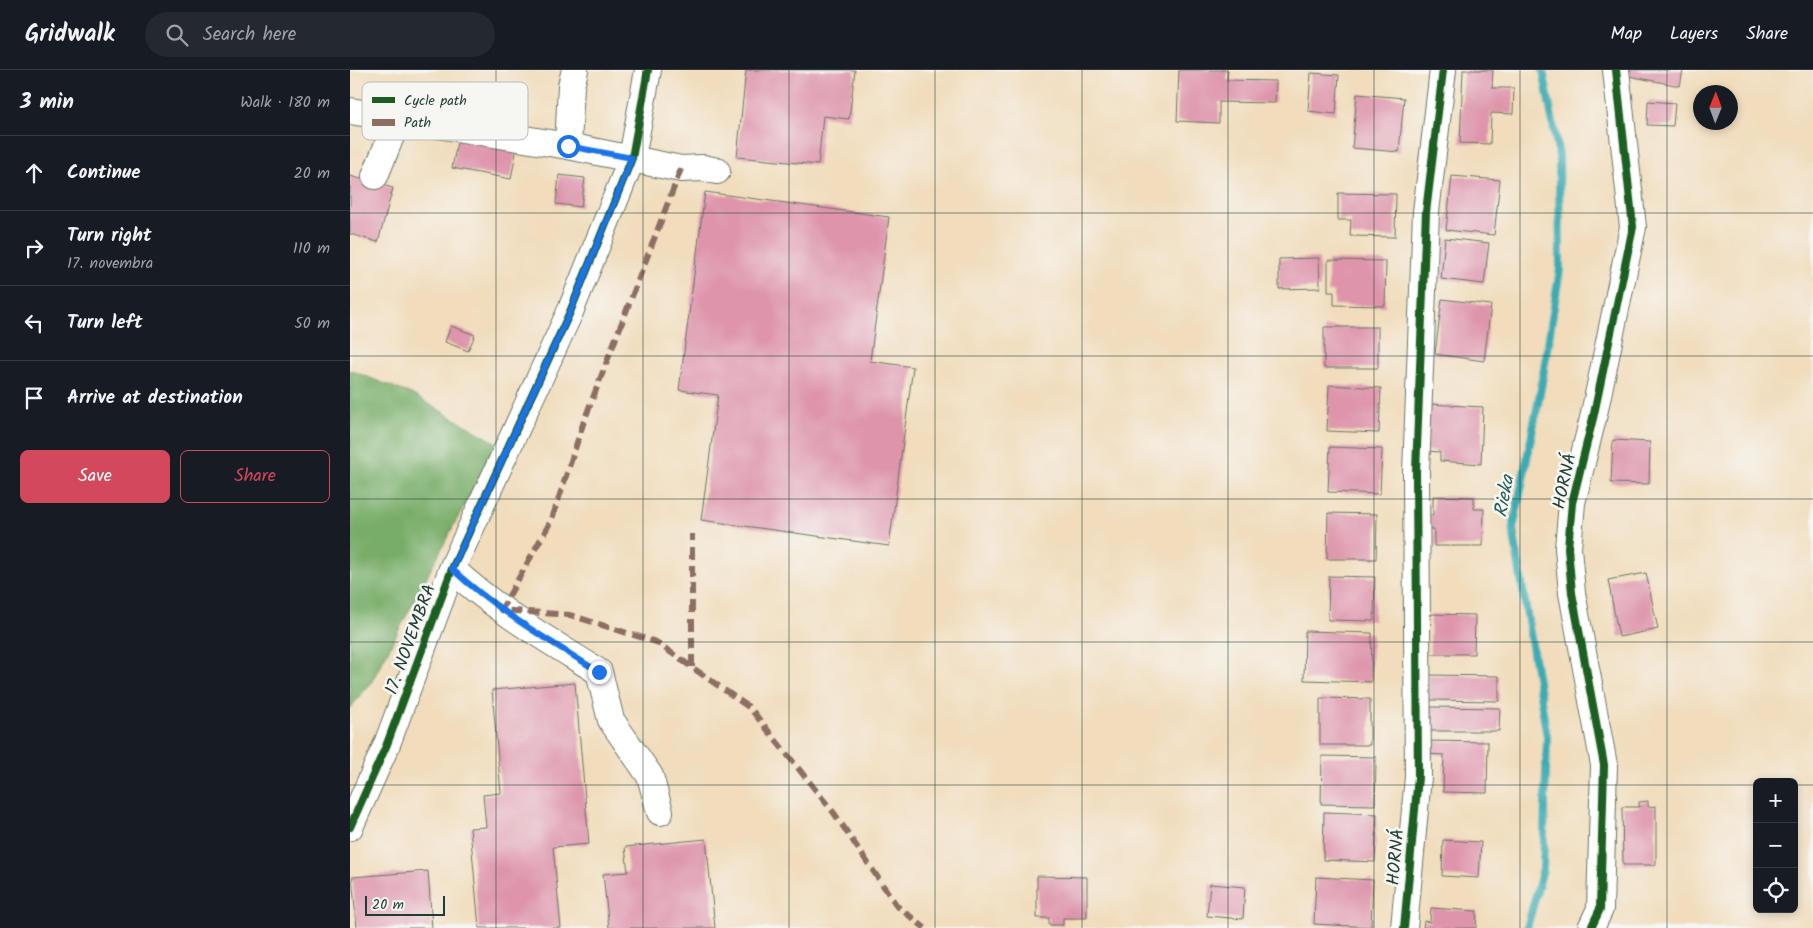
<!DOCTYPE html>
<html lang="en">
<head>
<meta charset="utf-8">
<style>
  body { margin:0; font-family:Kalam,sans-serif; background:#242831; color:#f1f3f6 }
  .controls { position:absolute; right:15px; bottom:15px; display:grid; overflow:hidden; border-radius:8px; box-shadow:0 2px 8px #0003 }
  .controls button { width:45px; height:45px; display:grid; place-items:center; padding:0; border:0; border-bottom:1px solid #363941; background:#171b24; color:#f1f3f6; font:25px sans-serif }
  .compass { position:absolute; left:1343px; top:15px; width:45px; height:45px; border-radius:50%; background:#171b24; box-shadow:0 2px 8px #0003; rotate:1deg }
  .scale { position:absolute; left:15px; bottom:12px; width:80px; box-sizing:border-box; padding-left:5px; border:2px solid #1f3d34; border-top:0; font-size:14px; line-height:18px; white-space:nowrap; color:#1f3d34; -webkit-text-stroke:4px #f6f6f2; paint-order:stroke }
  .stop { position:absolute; width:15px; height:15px; margin:-11px; border:4px solid #1a73e8; border-radius:50%; background:#fff }
  .stop.end { background:#1a73e8; border-color:#fff; box-shadow:0 1px 5px #0008 }
  .list { margin:0; padding:0; list-style:none }
  h2 { display:flex; justify-content:space-between; align-items:center; height:65px; margin:0; padding:0 20px; font-size:21px }
  h2 small { font-size:16px; font-weight:400; color:#9ea1a6 }
  .list li { display:grid; grid-template-columns:32px 1fr auto; gap:15px; align-items:center; box-sizing:border-box; height:75px; padding:0 20px; border-top:1px solid #363941 }
  .list b { display:block; font-size:19px; white-space:nowrap }
  .list p { margin:0; font-size:16px; white-space:nowrap; color:#9ea1a6 }
  .list em { font-size:16px; font-style:normal; color:#9ea1a6 }
  .actions { display:flex; gap:10px; padding:15px 20px }
  .actions a { flex:1; padding:11px 0; border:1px solid #d1495b; border-radius:8px; text-align:center; font-size:18px; color:#d1495b }
  .actions .main { background:#d1495b; color:#fff }
  .icon { flex:none; width:28px; height:28px; fill:none; stroke:currentColor; stroke-width:2; stroke-linecap:round; stroke-linejoin:round }
  .map { position:relative; flex:none; width:1463px; height:858px; overflow:hidden }
  header { display:flex; align-items:center; gap:30px; box-sizing:border-box; height:70px; padding:0 25px; background:#171b24; border-bottom:1px solid #363941 }
  header strong { font-size:24px }
  nav { display:flex; gap:28px; margin-inline-start:auto; font-size:18px }
  .search { width:350px; height:45px; background:#242831; display:flex; align-items:center; gap:12px; box-sizing:border-box; padding:0 18px; border-radius:28px; color:#9ea1a6; font-size:19px }
  main { display:flex }
  aside { flex:1; background:#171b24 }
  .map>svg:first-child { display:block }
</style>
</head>
<body>
<header>
<strong>Gridwalk</strong>
<div class="search"><svg class="icon" aria-label="search" viewBox="0 0 24 24"><circle cx="10" cy="10" r="6"/><path d="M15 15l6 6"/></svg>Search here</div>
<nav><a>Map</a><a>Layers</a><a>Share</a></nav>
</header>
<main>
<aside>
<h2>3 min<small>Walk · 180 m</small></h2>
<ul class="list">
<li><svg class="icon" aria-label="ahead" viewBox="0 0 24 24"><path d="M12 20V5M6 11l6-6 6 6"/></svg><div><b>Continue</b></div><em>20 m</em></li>
<li><svg class="icon" aria-label="right" viewBox="0 0 24 24"><path d="M7 20v-9h11M14 6l5 5-5 5"/></svg><div><b>Turn right</b><p>17. novembra</p></div><em>110 m</em></li>
<li><svg class="icon" aria-label="left" viewBox="0 0 24 24"><path d="M17 20v-9H6M10 6l-5 5 5 5"/></svg><div><b>Turn left</b></div><em>50 m</em></li>
<li><svg class="icon" aria-label="arrive" viewBox="0 0 24 24"><path d="M6 21V4h12l-3 4 3 4H6"/></svg><div><b>Arrive at destination</b></div></li>
</ul>
<div class="actions"><a class="main">Save</a><a>Share</a></div>
</aside>
<div class="map">
<svg width="1463" height="858" viewBox="0 0 1463 858">
  <rect width="100%" height="100%" fill="#f6f6f2"/>
  <filter id="ink" filterUnits="userSpaceOnUse"><feTurbulence type="fractalNoise" baseFrequency=".02" numOctaves="2"/><feDisplacementMap in="SourceGraphic" scale="10" xChannelSelector="R" yChannelSelector="G"/><feConvolveMatrix kernelMatrix="1 2 1 2 8 2 1 2 1" color-interpolation-filters="sRGB"/></filter>
  <filter id="wash" filterUnits="userSpaceOnUse"><feTurbulence type="fractalNoise" baseFrequency=".0096" numOctaves="4" result="noise"/><feDisplacementMap in="SourceGraphic" scale="20" xChannelSelector="R" yChannelSelector="G"/><feGaussianBlur stdDeviation="1.12" result="paint"/><feColorMatrix in="noise" values="0 0 0 0 0 0 0 0 0 0 0 0 0 0 0 0 0 1.4 0 .05"/><feComposite in="paint" operator="in"/></filter>
  <g filter="url(#wash)">
    <rect width="100%" height="100%" fill="#f1dcbb"/>
    <!-- forest -->
    <path fill="#78ad69" stroke="#4c754e" d="M0,300l61,24 86,49 -126,240 -21,25z"/>
    <g fill="none" stroke-linecap="round" stroke-linejoin="round">
      <!-- stream -->
      <path stroke="#3bacb4" stroke-width="8" d="M1177,858l16,-59 4,-132 -34,-208 28,-141 19,-119 -1,-113 -16,-86"/>
    </g>
    <g id="blocks">
      <!-- building -->
      <path fill="#de95ac" d="M396,0h109l-6,49 -26,-3 -5,49 -81,-8z
        M829,0h49l-1,10 49,1 -1,22 -56,-1v21l-42,-2z
        M1113,0h30l-1,18h22l-1,26 -22,-1 -1,31 -30,-1z
        M1280,0h53l-3,16 -51,-10z
        M961,3l28,2 -3,39 -28,-3z
        M1007,24l47,4 -5,54 -47,-4z
        M1298,31l27,2 -2,23 -26,-1z
        M108,67l59,10 -6,32 -59,-11z
        M209,105l26,3 -4,29 -25,-3z
        M0,106l43,12 -15,54 -28,-8z
        M1102,106l48,4 -6,55 -48,-5z
        M355,122l184,25 -19,144 43,6 -24,179 -188,-26 17,-125 -39,-5z
        M988,123l58,1 -1,43 -45,-1 1,-16h-13z
        M1095,168l44,5 -5,41 -43,-5z
        M969,188l1,30 -41,1v-30z
        M978,190l58,1 -1,45 -51,-1v-13h-6z
        M1092,229l49,6 -7,56 -49,-7z
        M101,256l24,9 -7,16 -23,-9z
        M974,257h54v41h-54z
        M979,315l52,3 -2,45 -52,-2z
        M1079,334l54,3 -2,57 -41,-3v-9l-13,-1z
        M1263,370l37,2 -1,42 -38,-1z
        M980,377l52,2 -2,45 -52,-2z
        M1083,426l41,1v12h10l-1,37h-49v-17h-5v-14h4z
        M978,443l49,1 -1,45h-49z
        M1296,503l12,56 -39,8 -11,-57z
        M979,506l46,1 -1,44 -46,-1z
        M1081,544l44,1 -1,39h-44z
        M955,561l67,2 -1,49 -67,-2z
        M1079,605l70,1v25l-71,-1z
        M225,613l14,161 -36,3 8,81h-82l-9,-100 16,-1 -3,-32 18,-2 -9,-103z
        M970,628l50,1v46h-50z
        M1081,637l69,1 -1,23h-69z
        M1076,671l62,1 -1,51 -44,-1 1,-37 -19,-1z
        M972,686l54,1 -1,48 -54,-1z
        M1298,731v6l8,-1v59h-33l-1,-58h17v-5z
        M974,742l53,2 -2,48 -52,-2z
        M356,769l9,89h-106l-6,-54 25,-2 -3,-25z
        M1093,770l38,2 -2,36 -37,-2z
        M78,801l4,57h-75l-5,-51z
        M687,806l50,1v41h-24v7h-14v-7h-12z
        M966,807l57,3 -2,47 -57,-3z
        M860,814l35,3 -2,32 -36,-3z
        M1081,838l46,3 -1,17h-53l1,-7 6,1z"/>
    </g>
  </g>
  <g filter="url(#ink)">
    <use href="#blocks" fill-opacity="0" stroke="#687563" stroke-width="1"/>
    <g fill="none" stroke-linecap="round" stroke-linejoin="round">
      <!-- minor casing -->
      <g stroke="#687563" stroke-width="28">
        <path id="minor" d="M0,41l218,35 113,23 22,-1 14,3
          M218,76l3,-60 4,-16
          M25,106l23,-57
          M102,499c44,41 96,71 147,103l12,48 39,56 10,36
          M0,757l37,-83 65,-175 118,-257 62,-154 16,-88
          M1054,858l14,-151 -2,-305 10,-260 17,-142
          M1241,858l9,-19 4,-144 -32,-172 -4,-45 4,-45 22,-89 39,-187 -17,-157"/>
      </g>
      <!-- minor -->
      <use href="#minor" stroke="#fff" stroke-width="26"/>
      <!-- quiet -->
      <path stroke="#8d6e63" stroke-width="6" stroke-dasharray="12 6" stroke-linecap="butt" d="M331,99l-97,252 -32,98 -51,91 69,5 86,27 94,66 84,105 63,93 28,22
        M342,597v-133"/>
      <!-- cycleway casing -->
      <g stroke="#f6f6f2" stroke-width="11">
        <path id="cycleway" d="M0,757l37,-83 65,-175 118,-257 62,-154 16,-88
          M1054,858l14,-151 -2,-305 10,-260 17,-142
          M1241,858l9,-19 4,-144 -32,-172 -4,-45 4,-45 22,-89 39,-187 -17,-157"/>
      </g>
      <!-- cycleway -->
      <use href="#cycleway" stroke="#1b5e20" stroke-width="8"/>
    </g>
  </g>
  <g fill="none" stroke-linecap="round" stroke-linejoin="round" filter="url(#ink)">
    <!-- route -->
    <path stroke="#1a73e8" stroke-width="6" d="M218,76l64,12 -62,154 -118,257c44,41 96,71 147,103"/>
  </g>
  <!-- grid -->
  <path fill="none" stroke="#1f3d34" stroke-width="1" stroke-opacity="0.55" d="M146,0v858M293,0v858M439,0v858M585,0v858M732,0v858M878,0v858M1024,0v858M1170,0v858M1317,0v858M0,143h1463M0,286h1463M0,429h1463M0,572h1463M0,715h1407M1444,715h19"/>
  <g text-anchor="middle" stroke-width="5" stroke-linejoin="round" paint-order="stroke">
    <!-- street labels -->
    <g font-size="18" fill="#1f3d34" stroke="#f6f6f2">
      <text transform="translate(1214 411) rotate(-78)" y="6">HORNÁ</text>
      <text transform="translate(60 569) rotate(-70)" y="6">17. NOVEMBRA</text>
      <text transform="translate(1045 787) rotate(-85)" y="6">HORNÁ</text>
    </g>
    <!-- water labels -->
    <g font-size="19" font-style="italic" fill="#275e5a" stroke="#f6f6f2">
      <text transform="translate(1153 426) rotate(-80)" y="7">Rieka</text>
    </g>
  </g>
  <!-- legend -->
  <rect x="12" y="12" width="166" height="58" rx="8" fill="#f6f6f2" stroke="#b6beb9" stroke-width="1"/>
  <rect x="22" y="27" width="23" height="6" fill="#1b5e20"/>
  <rect x="22" y="49" width="23" height="7" fill="#8d6e63"/>
  <g font-size="14" fill="#1f3d34">
    <text x="54" y="35">Cycle path</text>
    <text x="54" y="57">Path</text>
  </g>
</svg>
<div class="controls">
<button>+</button>
<button>−</button>
<button><svg class="icon" aria-label="locate" viewBox="0 0 24 24"><circle cx="12" cy="12" r="6"/><path d="M12 2v4M12 18v4M2 12h4M18 12h4"/></svg></button>
</div>
<svg class="compass" viewBox="-18 -18 36 36"><path d="M0-13l5 13h-10z" fill="#e53935"/><path d="M0 13l5-13h-10z" fill="#9ea1a6"/></svg>
<div class="scale">20 m</div>
<div class="stop" style="left:218px;top:76px"></div>
<div class="stop end" style="left:249px;top:602px"></div>
</div>
</main>
</body>
</html>
